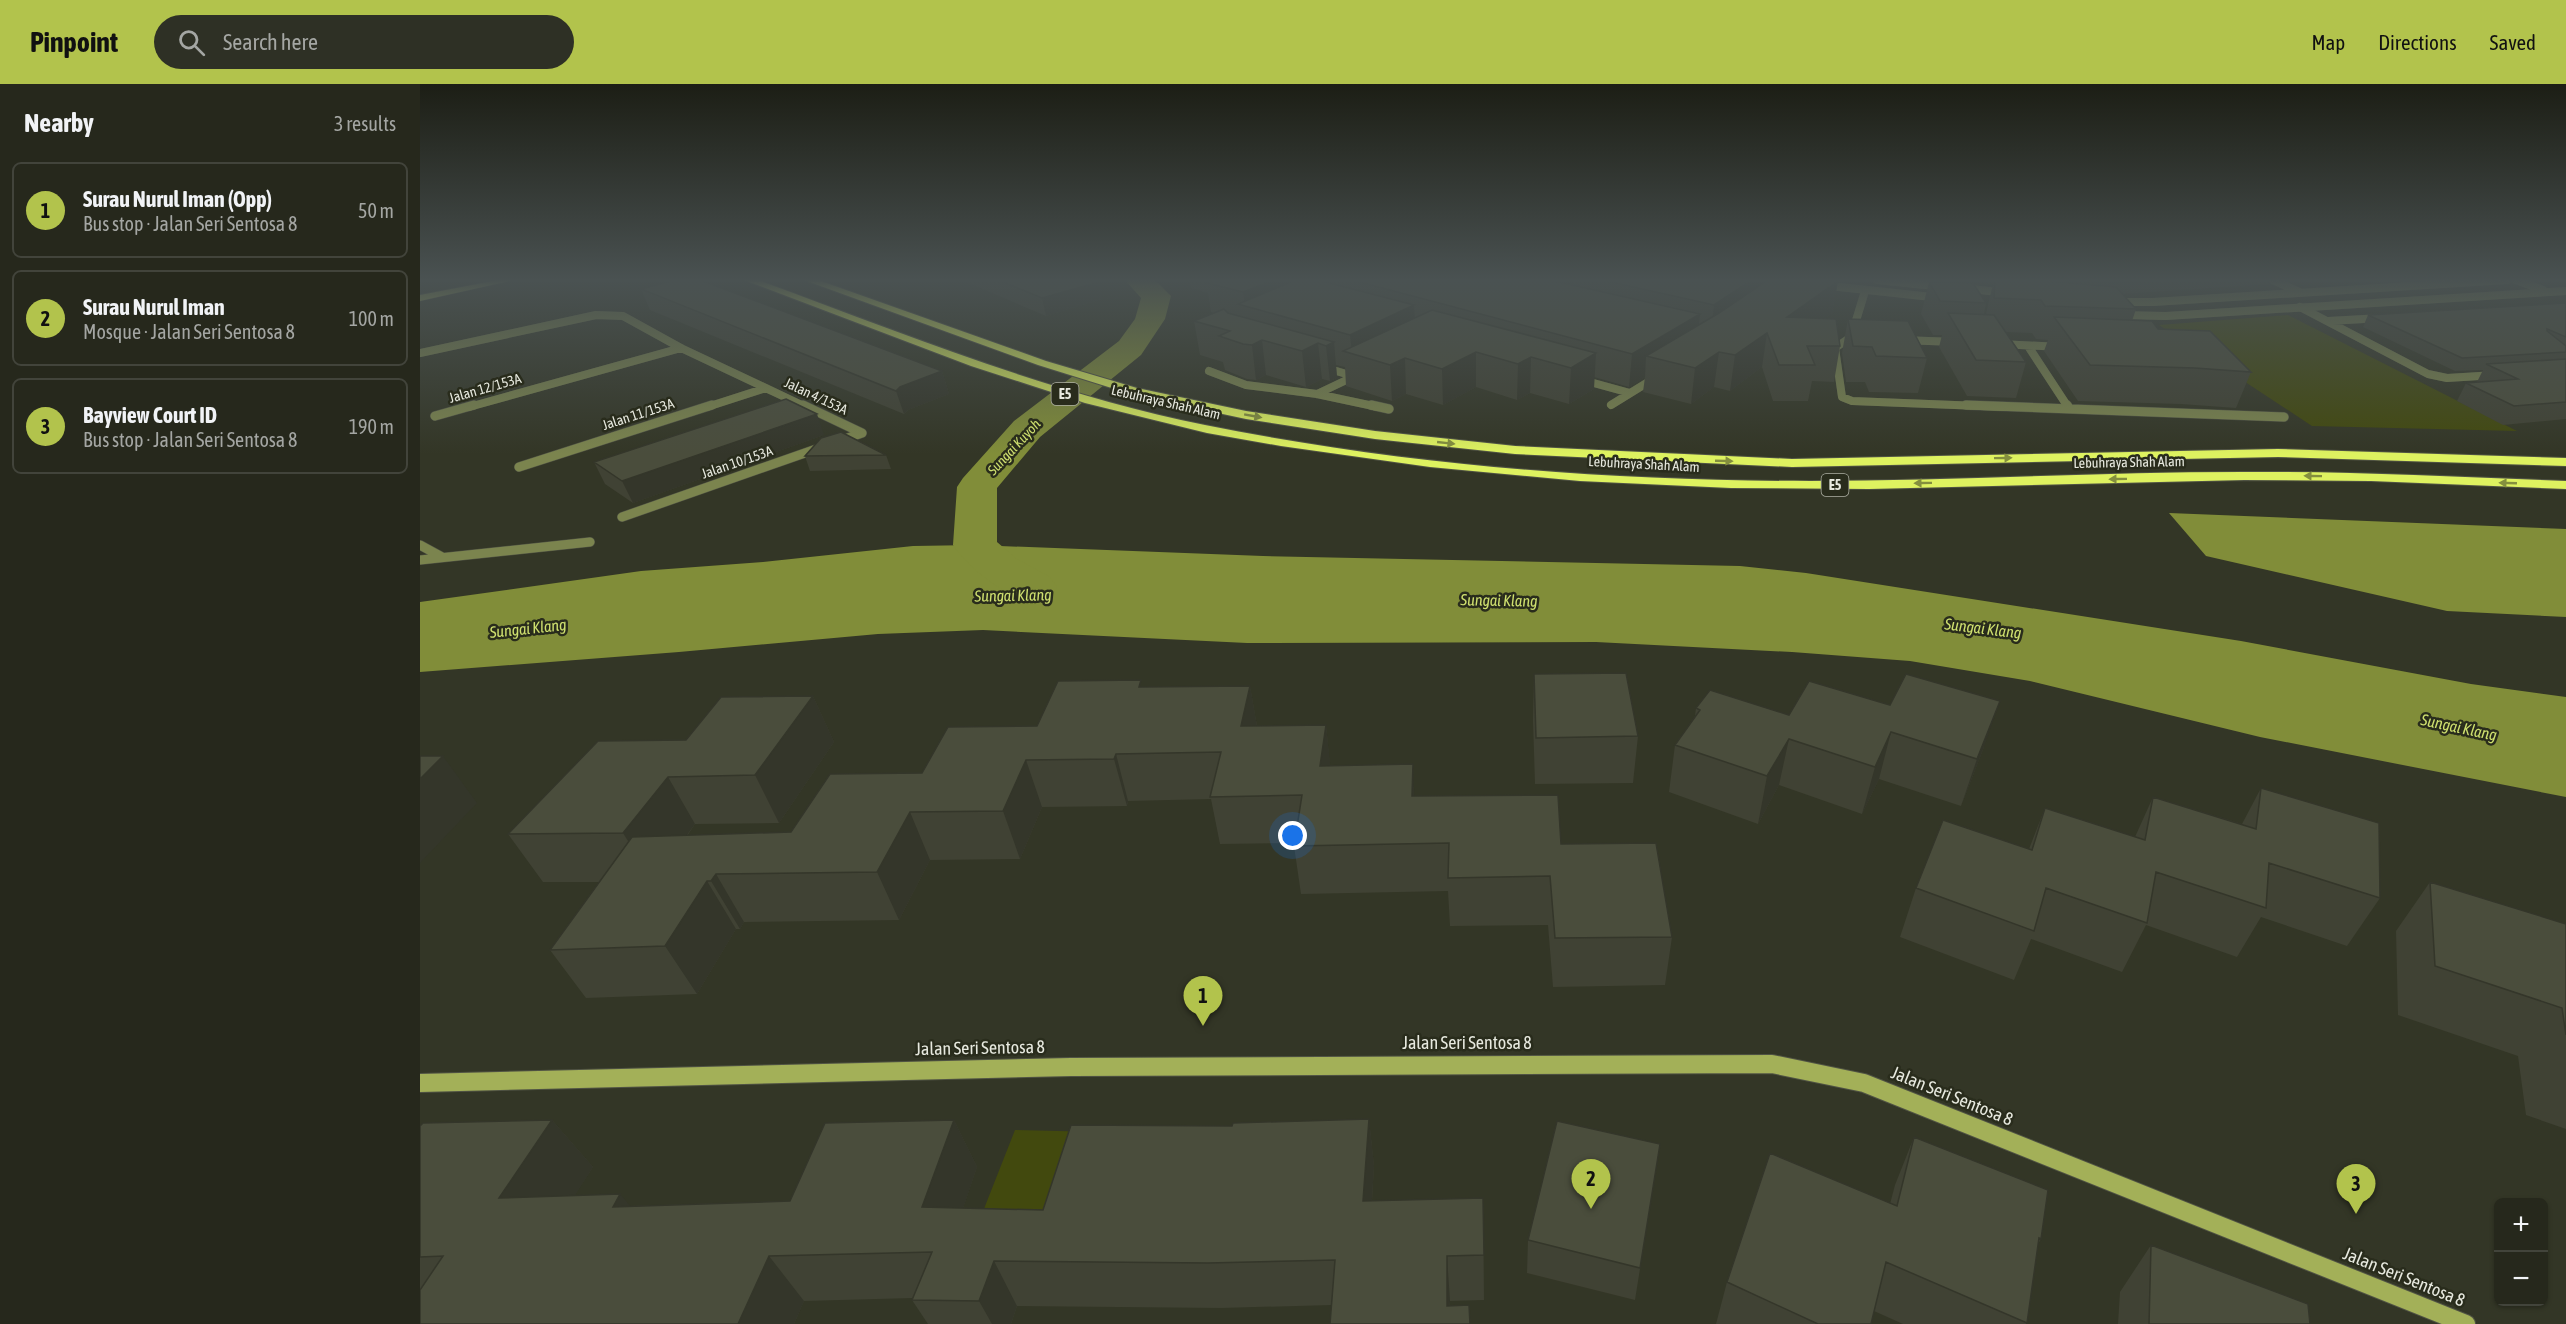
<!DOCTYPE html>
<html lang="en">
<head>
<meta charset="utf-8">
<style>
  body { margin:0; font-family:"Asap Condensed",sans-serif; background:#2e3025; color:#f1f3f6 }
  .controls { position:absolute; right:18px; bottom:18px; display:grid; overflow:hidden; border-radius:9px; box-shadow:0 2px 4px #0004 }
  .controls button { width:54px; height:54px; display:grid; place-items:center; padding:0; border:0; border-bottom:2px solid #42443b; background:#26281c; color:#f1f3f6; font:30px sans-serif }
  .you { position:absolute; left:873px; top:752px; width:21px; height:21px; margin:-15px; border:4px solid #fff; border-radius:50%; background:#1a73e8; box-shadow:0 0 0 9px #1a73e833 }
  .badge { display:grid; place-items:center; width:39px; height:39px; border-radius:50%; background:#b2c34c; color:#111; font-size:20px; font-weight:700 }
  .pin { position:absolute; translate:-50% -50px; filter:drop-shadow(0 2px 3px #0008) }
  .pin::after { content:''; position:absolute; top:32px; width:21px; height:18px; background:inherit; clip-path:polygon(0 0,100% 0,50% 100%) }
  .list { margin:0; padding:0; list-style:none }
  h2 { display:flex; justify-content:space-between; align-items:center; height:78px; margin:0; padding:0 24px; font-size:26px }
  h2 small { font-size:20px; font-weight:400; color:#a4a6a3 }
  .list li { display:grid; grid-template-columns:39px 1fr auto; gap:18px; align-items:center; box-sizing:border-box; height:96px; margin:0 12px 12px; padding:0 12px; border:2px solid #42443b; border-radius:9px }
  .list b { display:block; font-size:22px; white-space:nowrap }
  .list p { margin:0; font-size:20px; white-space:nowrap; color:#a4a6a3 }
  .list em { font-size:20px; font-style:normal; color:#a4a6a3 }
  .icon { flex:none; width:33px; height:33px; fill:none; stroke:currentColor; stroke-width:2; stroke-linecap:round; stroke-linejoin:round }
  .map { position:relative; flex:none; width:2146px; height:1240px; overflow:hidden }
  header { display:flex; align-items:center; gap:36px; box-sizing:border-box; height:84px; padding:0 30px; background:#b2c34c; color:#111 }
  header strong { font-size:28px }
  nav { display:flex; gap:33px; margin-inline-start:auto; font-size:21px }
  .search { width:420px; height:54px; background:#2e3025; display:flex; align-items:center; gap:15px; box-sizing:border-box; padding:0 21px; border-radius:33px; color:#a4a6a3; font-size:22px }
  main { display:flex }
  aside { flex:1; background:#26281c }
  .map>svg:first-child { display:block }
</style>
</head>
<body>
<header>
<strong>Pinpoint</strong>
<div class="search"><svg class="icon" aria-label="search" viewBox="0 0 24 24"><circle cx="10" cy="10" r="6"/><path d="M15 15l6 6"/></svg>Search here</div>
<nav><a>Map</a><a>Directions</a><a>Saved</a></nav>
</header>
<main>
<aside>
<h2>Nearby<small>3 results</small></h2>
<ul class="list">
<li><span class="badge">1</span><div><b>Surau Nurul Iman (Opp)</b><p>Bus stop · Jalan Seri Sentosa 8</p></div><em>50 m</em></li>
<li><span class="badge">2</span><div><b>Surau Nurul Iman</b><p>Mosque · Jalan Seri Sentosa 8</p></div><em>100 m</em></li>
<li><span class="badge">3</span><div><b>Bayview Court ID</b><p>Bus stop · Jalan Seri Sentosa 8</p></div><em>190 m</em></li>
</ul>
</aside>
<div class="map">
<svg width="2146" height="1240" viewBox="0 0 2146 1240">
  <rect width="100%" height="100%" fill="#333626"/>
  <!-- green -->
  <path fill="#42490e" d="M1868,231l229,116 -205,-5 -153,-101z
    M595,1046l85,2 -31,95 -91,-3z"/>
  <!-- water -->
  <path fill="#818d39" d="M1749,429l397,16v88l-119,-6 -241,-55z
    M555,461l288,11 477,10 66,7 435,68 230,43 95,13v100l-306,-60 -230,-56 -120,-20 -118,-9 -196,-10 -349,1 -264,-13 -105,4 -199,18 -259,20v-70l221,-31 122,-9 150,-16z"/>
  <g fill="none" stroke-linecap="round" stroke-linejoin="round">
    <!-- river -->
    <path fill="#818d39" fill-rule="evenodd" d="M705,196h30l16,16 -6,23 -24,36 -101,82 -43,51v54l20,17 33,18 7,10 -7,10c-6,1 -12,4 -18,3 -28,-3 -63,-32 -79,-55l4,-58 6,-9 51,-57 105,-80 16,-22 6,-21z"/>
    <!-- minor-far1 casing -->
    <g stroke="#505344" stroke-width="8">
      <path id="minor-far1" d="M1457,196l68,7
        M1853,196l26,12
        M1542,204l45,5
        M1445,207l-14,46 -16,11 7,49 10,4 154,6
        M2129,208l17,-1
        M1694,218h39l354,-22
        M1880,223l128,67 19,4 49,-3
        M1908,237l54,-3
        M1481,256l55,2
        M1580,260l61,3
        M1608,262l40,61
        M0,269l176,-38 27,1 58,32 125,59
        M903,283l30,9
        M789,287l37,14 71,9 61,13
        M1159,295l51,14
        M897,310l40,-19
        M1191,321l47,-29
        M49,323l212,-59
        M287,323l59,-19"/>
    </g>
    <!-- minor casing -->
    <g stroke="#505344" stroke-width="10">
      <path id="minor" d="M383,321l59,28
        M951,321l18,4
        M1546,321l318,12
        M1647,321l2,3
        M15,332l39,-11
        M99,383l193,-62
        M202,433l240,-84
        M0,461l22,12
        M0,476l170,-18"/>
    </g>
    <!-- tertiary casing -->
    <g stroke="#505344" stroke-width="8">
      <path id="tertiary" d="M2096,196l27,10
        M1401,201l120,13
        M1699,231l47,1 383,-24"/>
    </g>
    <!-- secondary casing -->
    <g stroke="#505344" stroke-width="20">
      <path id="secondary" d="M0,999l651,-16 701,-3 92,19 602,241"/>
    </g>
    <!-- primary casing -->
    <g stroke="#505344" stroke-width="1">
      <path id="primary" d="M78,196h16l-94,21v-6z"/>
    </g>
    <!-- motorway casing -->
    <g stroke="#505344" stroke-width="2">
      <path id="motorway" d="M324,196h14c147,54 293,114 447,145 198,40 403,56 605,56 144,0 289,-9 433,-9 108,-1 215,5 323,9v8l-195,-8 -127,-1 -375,9 -138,-1 -151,-7 -150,-14 -149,-21 -74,-13 -122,-30 -114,-37z
        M384,196h14l228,81 91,27 109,23 129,20 140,15 277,13 486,-10 288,9v8l-288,-9 -486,10 -277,-13 -140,-15 -129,-20 -112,-24 -96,-30z"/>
    </g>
    <!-- minor-far1 -->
    <use href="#minor-far1" stroke="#7b844e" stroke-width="8"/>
    <!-- minor -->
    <use href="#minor" stroke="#7b844e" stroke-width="9"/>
    <!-- tertiary -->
    <use href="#tertiary" stroke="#7b844e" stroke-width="8"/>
    <!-- secondary -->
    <use href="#secondary" stroke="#a3b058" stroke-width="18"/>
    <!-- primary -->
    <use href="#primary" fill="#c2d25d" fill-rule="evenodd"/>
    <!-- motorway -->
    <use href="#motorway" fill="#def260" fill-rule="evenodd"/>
  </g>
  <!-- wall -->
  <path fill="#404234" d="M542,196h132l8,19 -56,17z
    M769,196h567l-1,9 83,-8 -6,32 -7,5 15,28 -6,36 -22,-1 -4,20h-35l-11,-34 -32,24 -16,-4 -23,17 -48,-12 2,-15 -16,10 -35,-10v12l-25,15 -39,-11 -13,7 -41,-13 -33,18 -37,-11 -14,7 -46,-15 -1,-19 -9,-2 1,13 -7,3 -8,-2 -16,8 -40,-12 -10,5 -9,-1 -22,-9 -2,-8 -23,-7 -6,-34 20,-8 -3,-1 -3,-19 -17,-5z
    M1532,196h318l-1,4 -147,10 14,15 -4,12 26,8 93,43 -15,36 -55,-4 -103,-3 -34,-50 4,-11 -12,-1 -4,-6 -26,-1 20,30 -10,36 -49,-2 -28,-49 3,-12h-9l-12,-21 8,-32 57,21 -2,11 2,1 1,-6 6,-25z
    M1867,196h39l-34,2z
    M221,205l301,82 7,23 -41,16 -4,4 -254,-104z
    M2146,219v116l-63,6 -46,-24 9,-18 12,-1h-1l6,-12 -28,1 -92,-44 5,-12z
    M1428,235l79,39 -9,35 -49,-1 -4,-10h-19l-4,-29z
    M404,351l-191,68 -28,-19 -11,-22z
    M466,371l5,14 -81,2 -5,-15z
    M1114,590l104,62 -5,47 -98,1 -2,-64z
    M830,602l7,40 69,-1 4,41 85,30 146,48 111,93 -7,48 -112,2 -5,-62 -98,1 -2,-35 -147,3 -7,-48v-3l-74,1 -9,-45 -83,2 -1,5 -85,1 -22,52 -90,1 -31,60 -155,2 -4,7h-4l-39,65 -111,4 -36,-48 50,-68h-57l-35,-48 178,-94 127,-44 21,46 -55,81 -84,1 -8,12 104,-4 131,-59 115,-47 106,-39z
    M1276,624l93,7 195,32 -23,59 -82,-27 -17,35 -83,-29 -21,39 -89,-32 6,-47 20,-29z
    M1841,704l119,110 -33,48 -86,-29 -24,40 -91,-32 -24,47 -91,-33 -17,41 -114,-43 16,-49 113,-39 16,-41 90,29 18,-40 89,27z
    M2010,798l136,45v202l-40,-14 -8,-59 -120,-41 -2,-84z
    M949,1035l5,47 -2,35 111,-3 1,102 -34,1v5l20,18 -138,-19 -111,3 -204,-2 -6,18h-83l-16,-24 1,-2 -109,3 -10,23h-374v-198l132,-6 41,47 -19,29 56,10 160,-5 164,-81 23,47 -14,41 80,2 189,-84z
    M1494,1053l127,102 -3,5 -12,80h-123l-29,-13 -3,13h-155l11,-42 163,-78 5,-19z
    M1240,1060l-25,156 -108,-27 1,-33z
    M1731,1161l159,79h-192l2,-32z"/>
  <!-- shaded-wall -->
  <path fill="#34362a" d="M854,196h49l1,9 -79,17 -2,-14z
    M1135,196h18l-1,9 -18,9z
    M1332,196h4l-3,26 -42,30 3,-31z
    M1418,197l-6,32 -51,38 6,-34z
    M679,198l3,17 -56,17 -4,-18z
    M994,221l2,34 -64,14 -2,-18z
    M1280,230l-3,30 -51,12 -1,21 -16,10 3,-33z
    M1347,249l-5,34 -32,24 5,-36z
    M842,256l4,35 -10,5 -4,-35z
    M914,258l3,36 -7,3 -4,-35z
    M898,259l4,36 -16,8 -4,-36z
    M1056,268v35l-33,18 -1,-36z
    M1299,268l-5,35 -23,17 4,-36z
    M1176,269l-2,36 -25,15 2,-36z
    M1111,273l-1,36 -13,7 1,-36z
    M985,274l1,36 -14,7 -2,-36z
    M522,287l7,23 -41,16 -4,4 -8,-23 4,-4z
    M397,330l7,21 -191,68 -11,-22z
    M830,602l8,46 -17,-6z
    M393,612l21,46 -55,81 -24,-48z
    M1580,617l-16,46 -23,59 16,-47z
    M906,641l5,47 -11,-6z
    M1471,648l-12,47 -17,35 13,-47z
    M1369,655l-10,46 -21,39 9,-48z
    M696,670l12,47 -1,5 -13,-47z
    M23,672l34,47 -57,60v-84z
    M606,676l16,47 -22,52 -17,-48z
    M993,680l2,47 -3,-15z
    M248,693l27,47 -42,57 -30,-48z
    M490,728l20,48 -31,60 -22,-48z
    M296,790l28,48 -4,7 -29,-48z
    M287,797l29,48 -39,65 -32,-48z
    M949,1035l5,47 -5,81 -6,-46z
    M132,1036l41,47 -49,77 -45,-46z
    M534,1036l23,47 -29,86 -26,-46z
    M200,1110l40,46 -47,-33z
    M349,1172l35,45 -10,23h-56z
    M1027,1172l3,45 -1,23 -2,-18z
    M574,1177l23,45 -6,18h-19l-13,-23z"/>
  <!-- building -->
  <path fill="#4a4d3c" stroke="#34362a" stroke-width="1.5" d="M255,196h25l242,91 -42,16 -4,4 -255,-102z
    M578,196h96l5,2 -57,16z
    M795,196h59l-31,12 -36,-9z
    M876,196h22l96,25 -64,30 -112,-31z
    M932,196h198l150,34 -68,40z
    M1182,196h150l-38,25z
    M1348,196h64l6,1 -51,36 49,2 4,27h-33l8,19h-36l-12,-32 -32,22 -16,-3 -24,16 -49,-12 73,-43z
    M1575,196h41l80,7 20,22 -91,-3 -4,-6 -47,-2z
    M1656,196h85l-51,3z
    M1509,198l44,1 13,20 -46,-2z
    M2146,219v34l-19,-8v2l19,15v6l-104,6 -94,-43z
    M804,225l4,4 106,29 -8,4 -8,-3 -16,8 -40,-11 -10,5 -9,-1 -24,-8 11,-5 -36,-10z
    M1012,226l164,43 -25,15 -40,-11 -13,7 -42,-12 -34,17 -37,-11 -15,7 -47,-14z
    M1528,229l46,2 32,47 -50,-2z
    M1634,233l98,4 6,8 52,2 41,41 -56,-4 -105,-3z
    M1428,235l60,2 19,37 -51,-2 -4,-9 -19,-1z
    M2146,275v43l-52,4 -48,-23 52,-4 -32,-15z
    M366,315l31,15 -195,67 -28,-19z
    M421,348l45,23 -81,1 16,-18z
    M1206,589l12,63 -102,2 -2,-64z
    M1486,590l94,27 -23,58 -86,-27 -16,35 -86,-28 -22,37 -92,-31 25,-35 -4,-2 14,-18 79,25 20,-34 81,24z
    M721,596l-2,7 111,-1 -9,40 85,-1 -6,41 93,-2 -1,32 146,-1 3,49 95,-1 16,94 -117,1 -5,-62 -102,2 1,-35 -155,3 8,-51 -92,2 11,-45 -105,2 -2,5 -88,1 -23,51 -93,1 -33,60 -161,2 -5,7h-4l-42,65 -115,4 82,-113 159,-5 39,-58 92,-1 26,-46 89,-1 21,-45z
    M393,612l-58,79 -87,2 -45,56 -115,1 90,-93 88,-1 35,-43z
    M0,672h23l-23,23z
    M1841,704l118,35 1,75 -111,-35 -3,45 -110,-36 -9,51 -101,-35 -12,43 -118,-43 27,-68 89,30 13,-42 100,32 8,-43 103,32z
    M2010,798l136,42v111l-4,-27 -127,-42z
    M949,1035l-6,82 120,-3 1,57 -37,1v50l22,-1 1,19h-140l5,-64 -127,3 -214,-2 -15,40 -67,-1 20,-48 -163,4 -31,68h-318v-34l23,-34 -23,1v-131l3,-3 129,-3 -53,78 121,-4 -7,13 177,-6 35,-78 129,-3 -32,87 121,3 28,-85 161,1 1,-3z
    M1137,1037l103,23 -20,124 -112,-28z
    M1494,1053l134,53 -7,49 -2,-1 -12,85 -141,-61 -15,62h-53l-91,-42 43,-129 127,53z
    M1731,1161l157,59 2,20h-161z"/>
  <!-- one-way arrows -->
  <defs><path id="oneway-solid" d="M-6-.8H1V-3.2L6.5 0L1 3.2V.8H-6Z" transform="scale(1.5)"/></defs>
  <g fill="#848f3e">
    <use href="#oneway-solid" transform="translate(833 332) rotate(10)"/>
    <use href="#oneway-solid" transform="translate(1026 359) rotate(6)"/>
    <use href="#oneway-solid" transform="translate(1583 374) rotate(-1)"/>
    <use href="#oneway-solid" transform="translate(1304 377) rotate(2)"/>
    <use href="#oneway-solid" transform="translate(1893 392) rotate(-179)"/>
    <use href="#oneway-solid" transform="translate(1698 395) rotate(179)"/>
    <use href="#oneway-solid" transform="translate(1503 399) rotate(179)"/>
    <use href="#oneway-solid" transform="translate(2088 399) rotate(-178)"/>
  </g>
  <!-- sky -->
  <linearGradient id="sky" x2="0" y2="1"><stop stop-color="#1c1e15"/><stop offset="0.53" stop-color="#4a5252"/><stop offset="1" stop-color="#4a5252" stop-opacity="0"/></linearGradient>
  <rect width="2146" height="370" fill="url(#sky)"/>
  <g text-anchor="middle" stroke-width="5" stroke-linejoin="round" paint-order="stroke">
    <!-- far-street labels -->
    <g font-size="14" fill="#e7e9df" stroke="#292c1c">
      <text transform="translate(65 304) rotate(-16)" y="5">Jalan 12/153A</text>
      <text transform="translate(396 312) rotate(25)" y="5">Jalan 4/153A</text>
      <text transform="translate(746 318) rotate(13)" y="5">Lebuhraya Shah Alam</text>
      <text transform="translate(218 330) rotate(-18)" y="5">Jalan 11/153A</text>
      <text transform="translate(317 378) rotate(-19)" y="5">Jalan 10/153A</text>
      <text transform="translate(1709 378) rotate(-1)" y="5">Lebuhraya Shah Alam</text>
      <text transform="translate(1224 380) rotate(3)" y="5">Lebuhraya Shah Alam</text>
    </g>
    <!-- shield labels -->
    <g fill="#292c1c" stroke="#aeb0a4" stroke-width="1.5">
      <rect x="631.5" y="299" width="27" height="22" rx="4.5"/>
      <rect x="1401.5" y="390" width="27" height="22" rx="4.5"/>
    </g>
    <g font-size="14" font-weight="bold" fill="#e7e9df">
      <text x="645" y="315">E5</text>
      <text x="1415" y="406">E5</text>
    </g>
    <!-- far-water labels -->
    <g font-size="14" font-style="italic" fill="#cfe06f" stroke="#292c1c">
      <text transform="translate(594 363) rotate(-47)" y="5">Sungai Kuyoh</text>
    </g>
    <!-- water labels -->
    <g font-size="16" font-style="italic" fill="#cfe06f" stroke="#292c1c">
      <text transform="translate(593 511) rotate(-1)" y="6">Sungai Klang</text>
      <text transform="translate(1079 516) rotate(1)" y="6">Sungai Klang</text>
      <text transform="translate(108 544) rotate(-6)" y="6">Sungai Klang</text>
      <text transform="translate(1563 544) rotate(7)" y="6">Sungai Klang</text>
      <text transform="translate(2039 643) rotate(12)" y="6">Sungai Klang</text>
    </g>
    <!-- near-street labels -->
    <g font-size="18" fill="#e7e9df" stroke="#292c1c">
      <text x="1047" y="965">Jalan Seri Sentosa 8</text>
      <text transform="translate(560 964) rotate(-1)" y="6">Jalan Seri Sentosa 8</text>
      <text transform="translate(1532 1012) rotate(22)" y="6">Jalan Seri Sentosa 8</text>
      <text transform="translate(1984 1193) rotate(22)" y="6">Jalan Seri Sentosa 8</text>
    </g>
  </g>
</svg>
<div class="controls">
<button>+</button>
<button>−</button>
</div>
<div class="you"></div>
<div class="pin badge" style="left:783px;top:942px">1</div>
<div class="pin badge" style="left:1171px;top:1125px">2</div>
<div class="pin badge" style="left:1936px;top:1130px">3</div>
</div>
</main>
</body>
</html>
